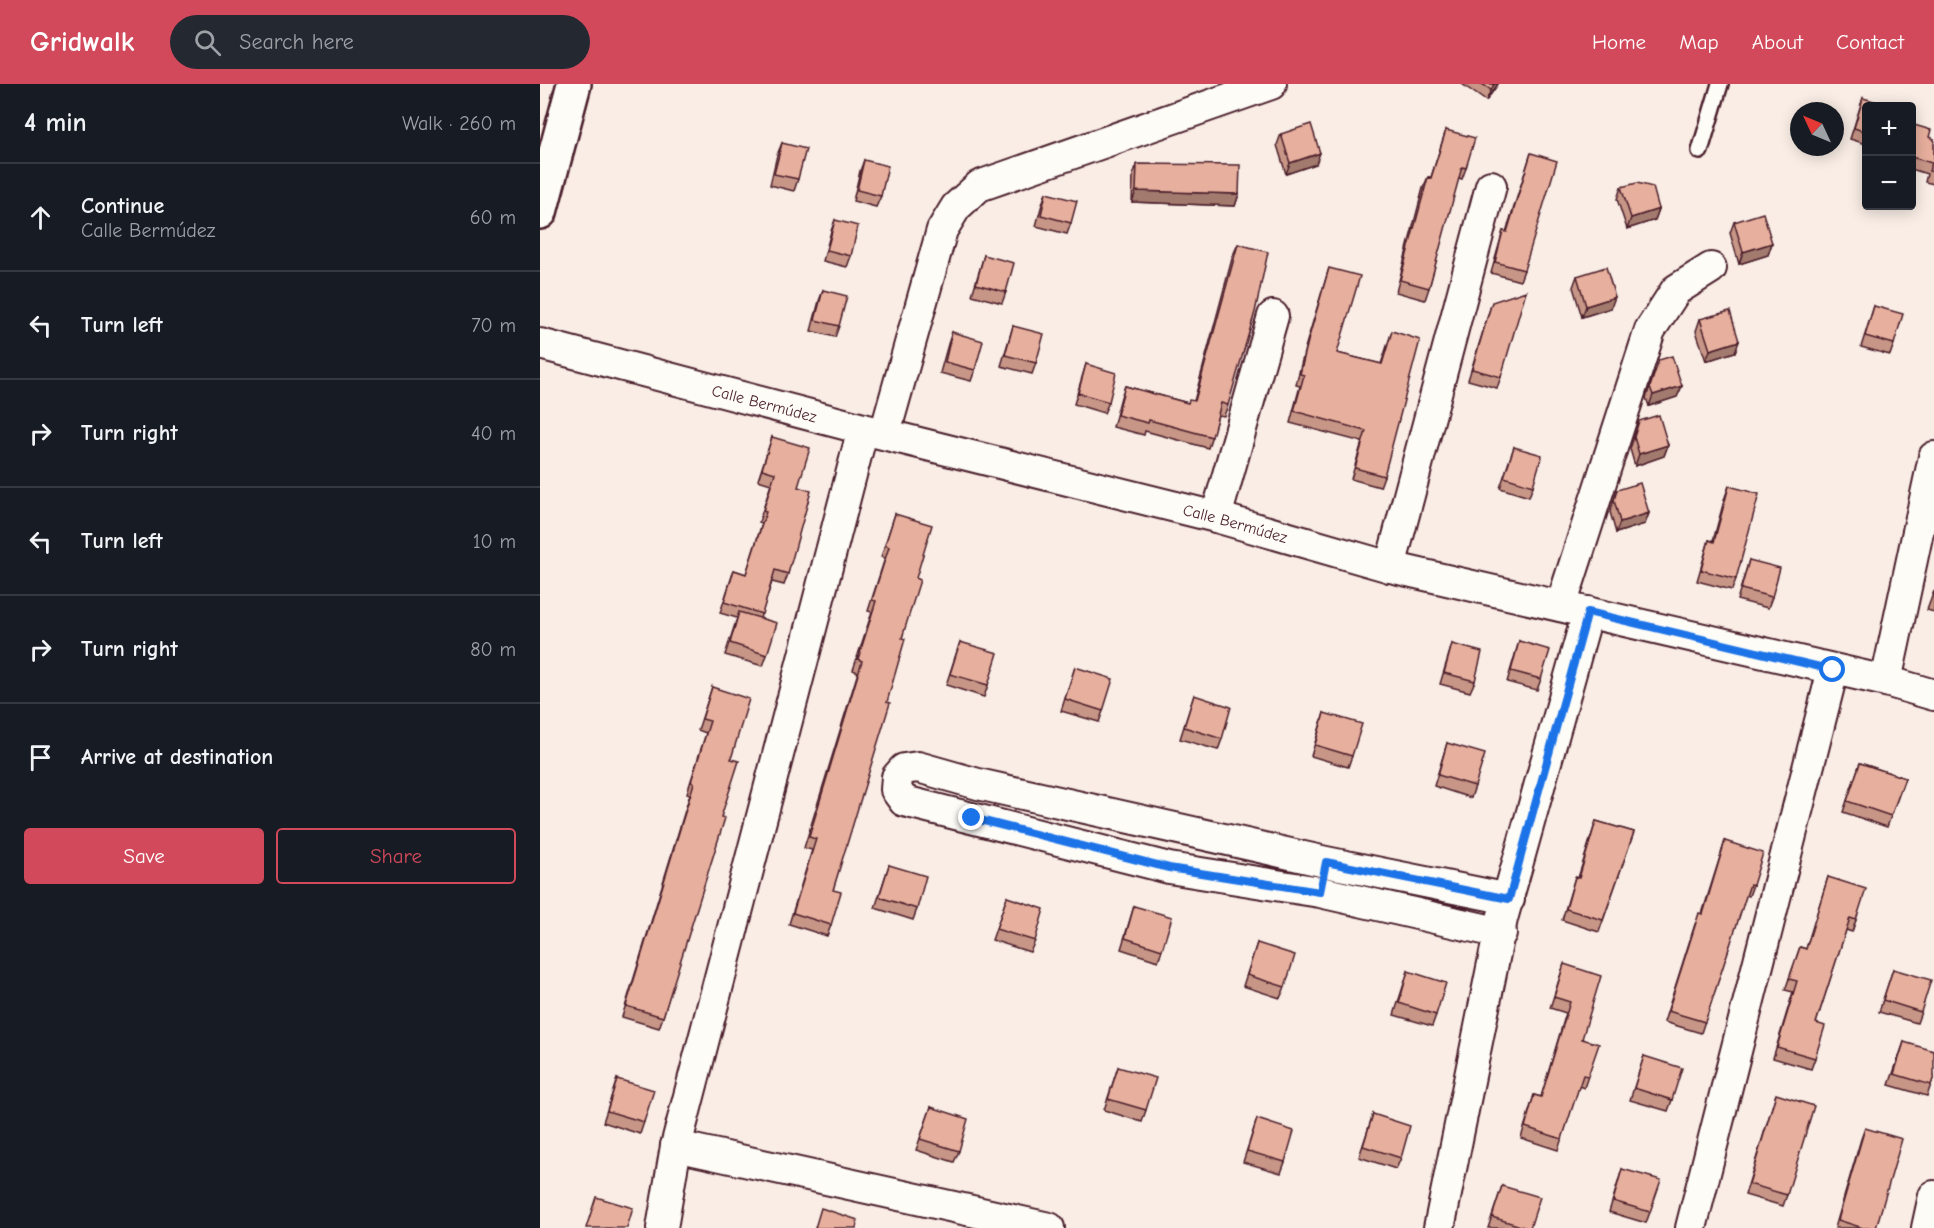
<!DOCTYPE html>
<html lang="en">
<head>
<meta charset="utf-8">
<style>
  body { margin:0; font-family:"Comic Neue",sans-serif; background:#242831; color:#f1f3f6 }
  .controls { position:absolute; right:18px; top:18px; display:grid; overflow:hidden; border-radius:6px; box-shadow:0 3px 15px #0003 }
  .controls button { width:54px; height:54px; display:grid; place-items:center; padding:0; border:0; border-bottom:2px solid #363941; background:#171b24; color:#f1f3f6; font:30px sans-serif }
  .compass { position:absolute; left:1250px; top:18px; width:54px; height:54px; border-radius:50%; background:#171b24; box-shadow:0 3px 15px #0003; rotate:314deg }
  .stop { position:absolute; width:18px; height:18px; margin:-14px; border:4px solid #1a73e8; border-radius:50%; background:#fff }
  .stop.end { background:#1a73e8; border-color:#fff; box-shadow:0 2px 6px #0008 }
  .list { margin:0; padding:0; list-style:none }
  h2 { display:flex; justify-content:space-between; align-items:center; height:78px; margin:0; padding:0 24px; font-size:26px }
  h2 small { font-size:20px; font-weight:400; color:#9ea1a6 }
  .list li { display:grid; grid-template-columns:39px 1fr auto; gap:18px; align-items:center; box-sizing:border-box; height:108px; padding:0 24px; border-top:2px solid #363941 }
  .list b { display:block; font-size:22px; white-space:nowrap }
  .list p { margin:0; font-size:20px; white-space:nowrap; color:#9ea1a6 }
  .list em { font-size:20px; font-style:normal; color:#9ea1a6 }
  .actions { display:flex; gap:12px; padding:18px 24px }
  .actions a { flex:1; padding:14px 0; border:2px solid #d1495b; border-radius:6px; text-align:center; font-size:21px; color:#d1495b }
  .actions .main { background:#d1495b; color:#fff }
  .icon { flex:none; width:33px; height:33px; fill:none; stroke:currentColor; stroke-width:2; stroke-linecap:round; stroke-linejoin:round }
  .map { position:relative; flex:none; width:1394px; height:1144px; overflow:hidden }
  header { display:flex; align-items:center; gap:36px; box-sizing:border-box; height:84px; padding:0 30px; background:#d1495b; color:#fff }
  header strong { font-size:28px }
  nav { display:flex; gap:33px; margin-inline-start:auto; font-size:21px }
  .search { width:420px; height:54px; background:#242831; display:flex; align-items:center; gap:15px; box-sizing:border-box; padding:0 21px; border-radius:33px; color:#9ea1a6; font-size:22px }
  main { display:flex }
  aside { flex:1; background:#171b24 }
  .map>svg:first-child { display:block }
</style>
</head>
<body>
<header>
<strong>Gridwalk</strong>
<div class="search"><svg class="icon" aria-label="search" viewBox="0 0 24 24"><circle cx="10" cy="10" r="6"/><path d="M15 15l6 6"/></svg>Search here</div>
<nav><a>Home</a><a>Map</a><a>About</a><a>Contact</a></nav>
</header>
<main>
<aside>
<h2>4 min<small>Walk · 260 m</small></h2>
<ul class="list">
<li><svg class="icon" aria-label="ahead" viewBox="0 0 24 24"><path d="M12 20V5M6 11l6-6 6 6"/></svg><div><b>Continue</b><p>Calle Bermúdez</p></div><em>60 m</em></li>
<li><svg class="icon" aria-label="left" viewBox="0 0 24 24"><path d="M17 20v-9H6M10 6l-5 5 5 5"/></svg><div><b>Turn left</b></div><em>70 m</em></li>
<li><svg class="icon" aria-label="right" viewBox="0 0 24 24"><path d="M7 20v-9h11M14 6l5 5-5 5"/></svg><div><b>Turn right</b></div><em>40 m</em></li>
<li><svg class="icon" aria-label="left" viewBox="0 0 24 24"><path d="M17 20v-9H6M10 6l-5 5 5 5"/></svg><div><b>Turn left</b></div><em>10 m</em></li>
<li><svg class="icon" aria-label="right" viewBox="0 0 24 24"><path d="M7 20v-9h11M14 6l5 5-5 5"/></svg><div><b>Turn right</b></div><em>80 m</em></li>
<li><svg class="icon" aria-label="arrive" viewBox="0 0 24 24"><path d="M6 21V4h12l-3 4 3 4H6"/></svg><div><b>Arrive at destination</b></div></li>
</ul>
<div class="actions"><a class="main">Save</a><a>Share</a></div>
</aside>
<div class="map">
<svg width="1394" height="1144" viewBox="0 0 1394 1144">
  <rect width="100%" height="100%" fill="#f9ede5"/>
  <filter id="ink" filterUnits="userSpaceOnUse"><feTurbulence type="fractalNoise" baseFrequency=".0167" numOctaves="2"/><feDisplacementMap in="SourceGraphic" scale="12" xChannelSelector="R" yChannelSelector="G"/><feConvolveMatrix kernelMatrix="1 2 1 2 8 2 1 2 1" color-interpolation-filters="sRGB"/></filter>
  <g filter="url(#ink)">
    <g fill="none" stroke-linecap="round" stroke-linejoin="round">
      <!-- service casing -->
      <g stroke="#4a1f2b" stroke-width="20">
        <path id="service" d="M1160,67l20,-67"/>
      </g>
      <!-- minor casing -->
      <g stroke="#4a1f2b" stroke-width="34">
        <g id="minor">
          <path id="s1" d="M0,260l323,85 353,88 174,50 496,114 48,14"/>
          <path d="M345,349l57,-203 14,-23 23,-21 292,-102"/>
          <path d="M676,433l57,-201"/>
          <path d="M850,483l101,-381"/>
          <path d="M1021,522l89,-276 26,-40 35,-22"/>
          <path d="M1346,597l48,-224"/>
          <path d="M961,849l-181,-41 -151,-24 -265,-67 -8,-11 1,-13 7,-8 14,-2 60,17 348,78 183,37"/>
          <path d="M136,1062l373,82"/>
          <path d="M122,1144l14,-82 187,-717"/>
          <path d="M899,1144l63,-309 86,-307"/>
          <path d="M1151,1144l142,-558"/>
          <path d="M1387,1144l7,-32"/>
        </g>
      </g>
      <!-- tertiary casing -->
      <g stroke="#4a1f2b" stroke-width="38">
        <path id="tertiary" d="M0,128l34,-128"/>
      </g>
      <!-- service -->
      <use href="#service" stroke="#fdfcf7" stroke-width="15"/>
      <!-- minor -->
      <use href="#minor" stroke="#fdfcf7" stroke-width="30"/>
      <!-- tertiary -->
      <use href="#tertiary" stroke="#fdfcf7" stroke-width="33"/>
    </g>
    <!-- wall -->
    <path fill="#c79687" stroke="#4a1f2b" stroke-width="1.5" d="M922,0h36l-12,17z
      M1323,14l3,8v38l-16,-5z
      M1371,40l18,13 5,2v45l-9,-2 2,-8 -16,-5z
      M906,46l20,38 -4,11 -4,-1 -29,110 -4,12 -29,-8 27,-104 5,-11h3z
      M741,50l35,30 -30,10 -9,-29z
      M242,59l16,36 -4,12 -24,-6 7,-30z
      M991,69l-7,117 -4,11 -29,-8 12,-42 3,1z
      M324,76l17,36 -5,11 -23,-6 7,-30z
      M597,80l102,30 -4,12 -103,-4 1,-27z
      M1081,103l38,22 -4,11 -28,9 -10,-30z
      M506,109l25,30 -4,11 -31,-8 6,-22z
      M295,136l16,36 -4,11 -24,-6 8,-30z
      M1194,138l38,21 -4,12 -29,9 -9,-31z
      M698,160l-10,161 -4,11 -6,-1 -10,33 -63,-17 -1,4 -31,-8 8,-30 4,-11 63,17 6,-2 39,-146z
      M444,171l22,37 -4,11 -30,-8z
      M789,184l8,85 44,11 11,-33 -8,145 -4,11 -29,-8 11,-37 -72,-19 10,-37 -4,-1 9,-37z
      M1037,192l34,32 -29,9 -9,-30z
      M283,206l16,36 -4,11 -24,-6 8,-30z
      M952,218l9,75 -4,11 -29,-8z
      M1334,222l20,38 -4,11 -29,-8z
      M1160,235l39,22 -4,11 -29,9 -10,-30z
      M473,242l23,37 -4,11 -31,-8z
      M412,248l23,38 -4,11 -31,-8 8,-29z
      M546,280l23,38 -5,11 -30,-9z
      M1115,287l27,15 -5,11 -28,9 -3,-8z
      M1099,337l29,24 -4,11 -29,10 -5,-17z
      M232,353l26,50 -10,87 -4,11 -12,-3 -12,36 7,37 -4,11 -38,-11 12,-37 -17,-5 14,-43 12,4 16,-51 -3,-1 12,-38 -13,-4z
      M974,363l19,39 -4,11 -29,-9z
      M1189,402l7,93 -4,11 -35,-9 12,-41 4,1 12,-44z
      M1077,406l32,23 -4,11 -29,9 -6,-21z
      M355,430l21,64 -14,60 -69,252 -2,35 -4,11 -38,-12 23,-74 -8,-2 54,-176 -5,-2 19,-58 -4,-1 17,-53 -4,-1z
      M1209,476l23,37 -4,11 -31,-8z
      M1394,507v21l-7,-2z
      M979,557l22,38 -4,11 -30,-8z
      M420,558l28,43 -4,12 -38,-12z
      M912,560l23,37 -5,11 -30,-8z
      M535,583l28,44 -4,11 -38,-11z
      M172,603l19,72 -10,58 -58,200 -4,11 -37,-11 68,-223 -3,-1 19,-60 -8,-3z
      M654,611l28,44 -4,11 -38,-11z
      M784,629l28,43 -4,11 -37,-11z
      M907,659l28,43 -4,12 -37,-12z
      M1320,679l45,15 -18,49 -44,-15z
      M1056,737l38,11 -35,100 -37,-12 13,-43 3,1z
      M1185,757l28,44 -4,11 -3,-1 -45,138 -37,-11 31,-98 7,-10z
      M349,781l28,44 -4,11 -38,-12z
      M1288,793l28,43 -4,12 -6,-2 -30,93 -1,35 -4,11 -38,-11 20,-66 -8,-2 15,-43 6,2z
      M467,813l28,44 -5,11 -38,-12z
      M594,822l28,44 -4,11 -37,-12z
      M717,859l28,44 -5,11 -37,-12z
      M1024,880l18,75 6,37 -4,12 -5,-2 -21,64 -37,-12 13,-43 7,2 25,-84 -16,-5z
      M1353,885l28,43 -4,11 -38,-11z
      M868,887l28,44 -4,11 -38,-11z
      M1364,958l30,34 -7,20 -38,-11z
      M1104,972l28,44 -4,11 -38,-11z
      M578,983l28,43 -4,12 -38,-12z
      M77,995l27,43 -4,12 -37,-12z
      M1236,1010l11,101 -4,11 -38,-11z
      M391,1023l28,44 -5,11 -38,-12z
      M833,1030l28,44 -5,11 -37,-12z
      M717,1035l28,43 -4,11 -38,-11z
      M1325,1044l11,100h-41l26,-89z
      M1082,1085l28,43 -4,11 -37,-11z
      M962,1102l28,42h-42z"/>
    <!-- shaded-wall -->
    <path fill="#a27a6e" stroke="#4a1f2b" stroke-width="1.5" d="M954,0h4l-12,17 5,-11z
      M780,69l-4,11 -30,10 4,-11z
      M596,107l103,3 -4,12 -103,-4z
      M1119,125l-4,11 -28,9 4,-11z
      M1232,159l-4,12 -29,9 4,-12z
      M1075,213l-4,11 -29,9 4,-11z
      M1199,257l-4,11 -29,9 4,-11z
      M1142,302l-5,11 -28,9 4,-11z
      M1128,361l-4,11 -29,10 4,-12z
      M1109,429l-4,11 -29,9 4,-11z"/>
    <!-- building -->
    <path fill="#e7af9d" stroke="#4a1f2b" stroke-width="1.5" d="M942,0h12l-3,6z
      M1323,14l29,8h-26v26l-12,-4z
      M771,40l9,29 -30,10 -9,-29z
      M1371,40l20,6 -2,7 5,2v33l-5,-1 3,-8 -21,-6z
      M906,46l29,8 -9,30 -4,-1 -33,121 -29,-8 28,-103 3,1z
      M242,59l24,6 -8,30 -24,-5z
      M991,69l26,8 -33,109 -29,-8 8,-31 4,1z
      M324,76l24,6 -7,30 -24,-6z
      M597,80l103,1 -1,29 -103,-3z
      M1097,99l16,4 6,22 -28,9 -10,-31z
      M506,109l31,8 -6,22 -30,-8z
      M1223,129l9,30 -29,9 -9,-30z
      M295,136l23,6 -7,30 -24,-6z
      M698,160l30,8 -13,60 -27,93 -7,-2 -9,34 -63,-17 -1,3 -31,-8 8,-29 63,17 1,-3 6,1z
      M444,171l30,8 -8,29 -30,-8z
      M1066,183l9,30 -29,9 -9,-30z
      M789,184l31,8 -23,77 45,11 10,-33 28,9 -36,136 -29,-8 11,-37 -72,-20 10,-36 -4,-1 9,-37z
      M283,206l24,6 -8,30 -24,-6z
      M986,207l-25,86 -29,-8 20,-67z
      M1334,222l29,8 -9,30 -29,-8z
      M1190,227l9,30 -29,9 -10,-31z
      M473,242l31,8 -8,29 -31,-8z
      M412,248l31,9 -8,29 -30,-8z
      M1132,272l10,30 -29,9 -3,-8 9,-27z
      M546,280l30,9 -7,29 -31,-9z
      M1119,331l9,30 -29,9 -5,-17 5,-16z
      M232,353l38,11 -12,39 13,4 -23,83 -13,-4 -13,44 -38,-12 10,-32 12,4 20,-62 -3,-1 12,-38 -13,-4z
      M974,363l28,8 -9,31 -29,-9z
      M1100,399l9,30 -29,9 -6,-22 3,-10z
      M1189,402l30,8 -23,85 -35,-9 8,-30 5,2z
      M355,430l37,11 -16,53 4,2 -18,58 3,1 -18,63 3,1 -57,187 8,2 -10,33 -38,-12 23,-74 -7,-2 53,-176 -4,-2 18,-58 -4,-1 17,-53 -4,-2z
      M1209,476l31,8 -8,29 -31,-8z
      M199,528l38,11 -10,32 -37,-12z
      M979,557l31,9 -9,29 -30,-8z
      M420,558l38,11 -10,32 -38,-11z
      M912,560l30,8 -7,29 -31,-8z
      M535,583l38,12 -10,32 -38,-12z
      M172,603l37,12 -18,60 8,2 -18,56 4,1 -62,199 -37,-11 68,-223 -3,-1 19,-61 -8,-2z
      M654,611l37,12 -9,32 -38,-12z
      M784,629l38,11 -10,32 -37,-11z
      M907,659l38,11 -10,32 -37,-11z
      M1320,679l45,15 -14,38 -44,-15z
      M1056,737l38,11 -31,88 -37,-11 9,-32 4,1z
      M1185,757l38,12 -10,32 -3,-1 -45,138 -37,-11 31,-98 4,1z
      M349,781l37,11 -9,33 -38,-12z
      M1288,793l38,12 -10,31 -6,-2 -34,105 9,3 -10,32 -38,-11 20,-66 -8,-2 11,-32 6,2z
      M467,813l37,12 -9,32 -39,-12z
      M594,822l38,11 -10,33 -37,-12z
      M717,859l38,12 -10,32 -38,-12z
      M1024,880l37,12 -19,63 17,5 -11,32 -5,-1 -21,64 -37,-12 9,-32 7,2 29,-95 -16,-5z
      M1353,885l38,11 -10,32 -38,-12z
      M868,887l38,12 -10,32 -37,-12z
      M1364,958l30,9v25l-3,9 -37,-11z
      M1104,972l38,12 -10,32 -38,-12z
      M578,983l38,11 -10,32 -38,-11z
      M77,995l37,11 -10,32 -37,-11z
      M1236,1010l38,12 -27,89 -38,-11z
      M391,1023l37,12 -9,32 -39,-12z
      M833,1030l37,12 -9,32 -38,-12z
      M717,1035l37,12 -9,31 -38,-11z
      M1325,1044l37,11 -26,89h-13l-25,-8z
      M1082,1085l39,11 -11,32 -37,-11z
      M962,1102l38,11 -10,31h-3l-35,-11z
      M56,1113l37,11 -6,20h-41z
      M281,1124l37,12 -2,8h-41z"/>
  </g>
  <g fill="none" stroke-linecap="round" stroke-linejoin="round" filter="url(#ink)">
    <!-- route -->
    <path stroke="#1a73e8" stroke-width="8" d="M432,734l197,50 151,24 6,-30 183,37 79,-287 245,58"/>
  </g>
  <g text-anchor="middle" stroke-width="4.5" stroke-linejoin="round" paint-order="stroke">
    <!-- street labels -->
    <g font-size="16" fill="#4a1f2b" stroke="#fdfcf7">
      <text dy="6" stroke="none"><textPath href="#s1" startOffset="232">Calle Bermúdez</textPath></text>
      <text dy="6" stroke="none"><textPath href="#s1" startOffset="718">Calle Bermúdez</textPath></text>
    </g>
  </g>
</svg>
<div class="controls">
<button>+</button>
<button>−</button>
</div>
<svg class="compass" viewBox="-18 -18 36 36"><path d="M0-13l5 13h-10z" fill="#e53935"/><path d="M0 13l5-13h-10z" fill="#9ea1a6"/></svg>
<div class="stop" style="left:1293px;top:586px"></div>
<div class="stop end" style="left:432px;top:734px"></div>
</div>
</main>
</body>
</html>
